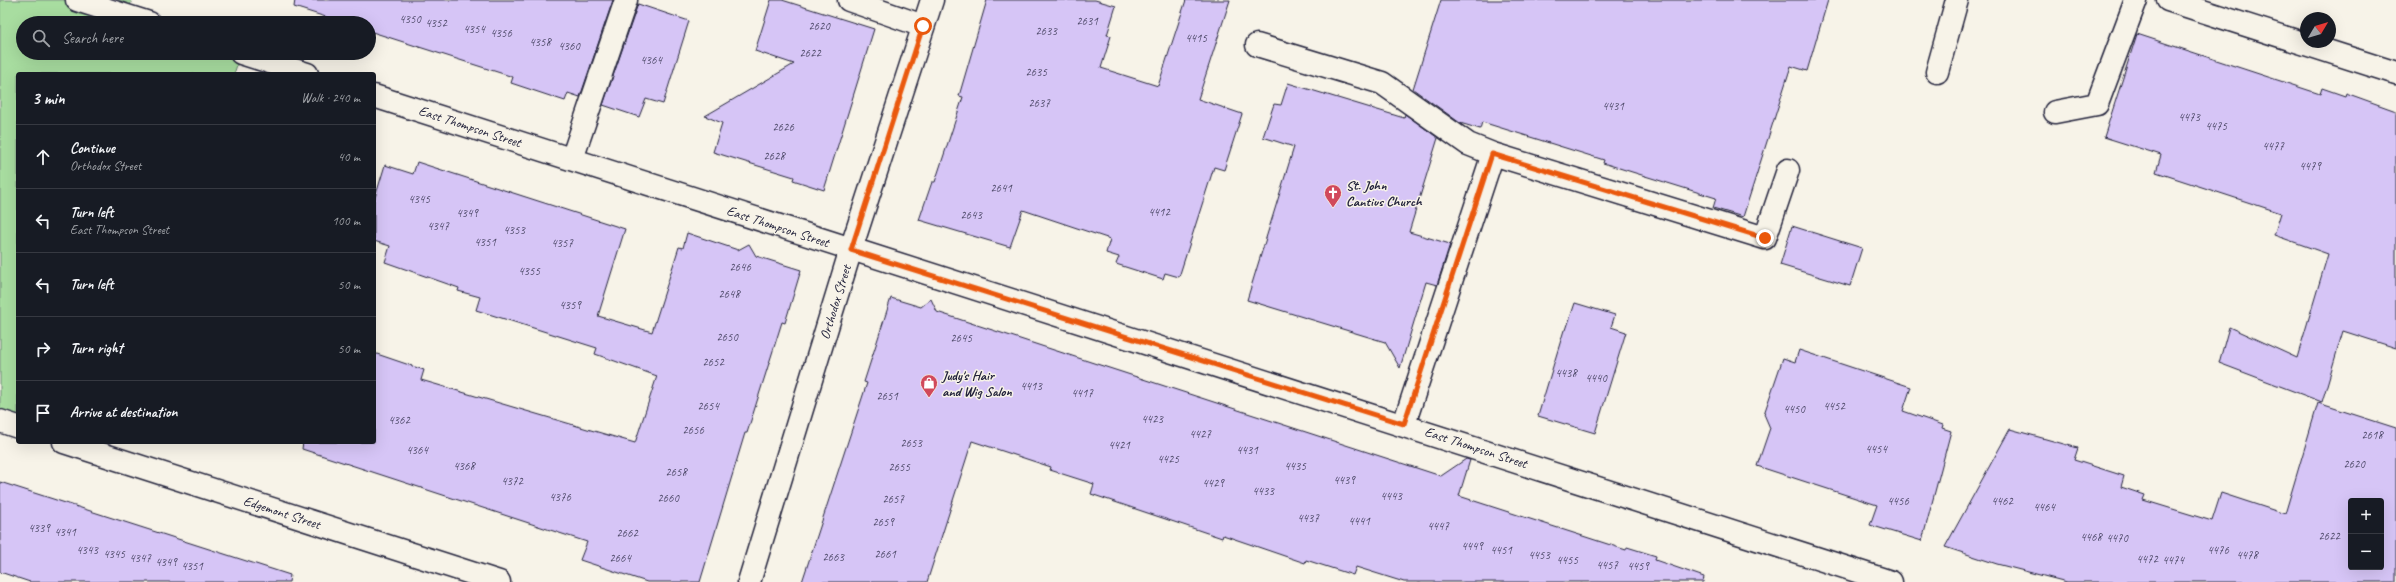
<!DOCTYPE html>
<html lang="en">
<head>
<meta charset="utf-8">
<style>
  body { margin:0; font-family:Caveat,sans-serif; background:#242831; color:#f1f3f6 }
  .controls { position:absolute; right:12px; bottom:12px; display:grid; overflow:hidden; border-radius:4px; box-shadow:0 4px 16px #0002 }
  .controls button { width:36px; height:36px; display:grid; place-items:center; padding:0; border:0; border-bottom:1px solid #363941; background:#171b24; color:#f1f3f6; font:20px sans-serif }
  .compass { position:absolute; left:2300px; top:12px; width:36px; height:36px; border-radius:50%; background:#171b24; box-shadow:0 4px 16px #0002; rotate:52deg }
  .stop { position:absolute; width:12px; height:12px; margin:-9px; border:3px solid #ea580c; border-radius:50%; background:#fff }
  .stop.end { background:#ea580c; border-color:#fff; box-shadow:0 1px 4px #0008 }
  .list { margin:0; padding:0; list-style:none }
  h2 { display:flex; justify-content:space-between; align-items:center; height:52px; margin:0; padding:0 16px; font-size:17px }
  h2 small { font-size:13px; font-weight:400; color:#9ea1a6 }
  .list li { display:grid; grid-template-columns:26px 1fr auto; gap:12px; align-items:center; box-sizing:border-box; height:64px; padding:0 16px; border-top:1px solid #363941 }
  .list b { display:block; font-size:15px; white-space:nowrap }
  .list p { margin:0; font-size:13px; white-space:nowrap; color:#9ea1a6 }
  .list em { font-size:13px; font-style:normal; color:#9ea1a6 }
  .icon { flex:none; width:22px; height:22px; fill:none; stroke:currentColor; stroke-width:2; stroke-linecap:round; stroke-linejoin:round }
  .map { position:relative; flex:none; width:2396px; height:582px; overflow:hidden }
  .search { position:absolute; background:#171b24; box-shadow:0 4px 16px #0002; left:16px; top:16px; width:360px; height:44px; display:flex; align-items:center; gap:10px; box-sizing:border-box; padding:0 14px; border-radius:22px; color:#9ea1a6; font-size:15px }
  .panel { position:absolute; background:#171b24; box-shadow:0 4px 16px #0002; left:16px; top:72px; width:360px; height:372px; border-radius:4px }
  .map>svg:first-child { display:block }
</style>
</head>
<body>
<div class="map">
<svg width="2396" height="582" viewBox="0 0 2396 582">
  <rect width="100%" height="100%" fill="#f7f3e8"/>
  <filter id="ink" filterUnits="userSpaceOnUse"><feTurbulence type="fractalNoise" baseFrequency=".025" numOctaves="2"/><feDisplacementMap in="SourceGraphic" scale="8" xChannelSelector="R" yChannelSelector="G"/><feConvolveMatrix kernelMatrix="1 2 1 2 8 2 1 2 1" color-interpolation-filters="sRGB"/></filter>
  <g filter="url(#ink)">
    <!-- green -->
    <path fill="#a8dda0" stroke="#65806e" d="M0,0h132l-6,16 23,7h-126v30h218l-7,21h-216v354l-18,-6z"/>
    <!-- building -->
    <path fill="#d6c5f6" stroke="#22223b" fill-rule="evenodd" d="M295,0h318l-33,97 -12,-4 -3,8 -54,-18 2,-6 -144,-46v-8h-24l-51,-16z
      M771,0h11l92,29 -50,161 -31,-10 1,-3 -81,-25 9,-29 -17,-7 89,-52 -39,-13z
      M987,0h108l21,6 -9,29 4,1 -10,32 57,18 28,-86h44l-32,99 44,15 -18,56 -10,-3 -35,110 -14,-4 -2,6 -47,-15 3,-7 -13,-4 4,-14 -87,-29 -13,37 -91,-27 13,-38h3l28,-85 -4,-1z
      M1441,0h387l-21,71 -16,-5 -48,151 -30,-9 3,-10 -113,-35 1,-3 -122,-38 -2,7 -20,-6 -47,-34z
      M638,4l51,17 -26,83 -17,-5 -7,18 -36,-12z
      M2137,34l183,60 2,-6 23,8 1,-3 50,18v237l-53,-17 -21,71 -103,-39 10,-36 68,31 31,-104 -54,-19 7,-22 -125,-41 5,-17 -57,-18z
      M1288,83l116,35 1,-4 33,24 -29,94 41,12 -13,41 -11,-3 -26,86 -15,-26 -138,-42 47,-153 -31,-10 11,-33 7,1z
      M417,162l208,67 -27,87 54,16 27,-85 4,1 4,-15 51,17 11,-6 7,12 45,14 -16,53 -3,-1 -35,111h-2l-45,149h-53l-67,-22 7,-18 -285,-93 1,-7h71v-89l50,17 -3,10 214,63 22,-67 -62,-22 2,-6 -121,-38 4,-13 -22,-6 1,-3 -74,-26 5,-16 -16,-5v-40l11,-36 28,9z
      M1792,226l70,22 -12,38 -70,-21z
      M891,298l30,9 10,-8 6,13 504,164 25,-17 4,1 -11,36 167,54 1,-3 29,9 -1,4 49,17 -1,5h-299l-48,-15 -3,8 -47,-15 -1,3 -82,-28 -1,3 -131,-44 3,-10 -44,-14 1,-3 -79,-26 -45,141h-125l65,-199 -3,-1z
      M1575,303l40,12 -4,12 15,5 -31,101 -57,-17 26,-86h2z
      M1799,350l112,37 -8,24 40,14 -1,3 9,3 -29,110 -52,-16 7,-20 -120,-39 13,-38 -6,-14 19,-56 12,4z
      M2318,403l78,25v154h-329l-70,-18 -52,-17 65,-118 68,19 -4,12 50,16 -3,11 24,8 -2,5 69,21 9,-28 64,21zM2351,501h30v66h-30z
      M0,482l290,93 -1,7h-259l-30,-10z"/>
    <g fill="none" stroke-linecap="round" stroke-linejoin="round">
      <!-- service casing -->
      <g stroke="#22223b" stroke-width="25">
        <path id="service" d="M849,0l74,26
          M1257,45l125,38 86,61 25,10 272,84 23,-68
          M1937,72l20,-72
          M2055,112l42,-8 39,-104
          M572,159l54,-159
          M1404,424l89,-270"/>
      </g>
      <!-- minor casing -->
      <g stroke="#22223b" stroke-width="25">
        <path id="minor" d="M77,0l72,23
          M2168,0l228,73
          M241,53l66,21
          M374,96l1517,486
          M0,421l18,6
          M64,442l435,140"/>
      </g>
      <!-- tertiary casing -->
      <g stroke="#22223b" stroke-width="25">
        <path id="tertiary" d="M749,582l102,-333 81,-249"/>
      </g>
      <!-- service -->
      <use href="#service" stroke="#f7f3e8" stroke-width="22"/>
      <!-- minor -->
      <use href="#minor" stroke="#f7f3e8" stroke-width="22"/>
      <!-- tertiary -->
      <use href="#tertiary" stroke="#f7f3e8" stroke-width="22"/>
    </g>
  </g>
  <g fill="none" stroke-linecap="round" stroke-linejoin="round" filter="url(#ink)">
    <!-- route -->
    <path stroke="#ea580c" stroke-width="5" d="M923,26l-72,224 553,174 88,-270 273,84"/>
  </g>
  <!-- icons -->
  <defs>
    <g id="church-pin" transform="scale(0.9)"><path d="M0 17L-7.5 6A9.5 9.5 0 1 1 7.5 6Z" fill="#d1495b" stroke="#f7f3e8"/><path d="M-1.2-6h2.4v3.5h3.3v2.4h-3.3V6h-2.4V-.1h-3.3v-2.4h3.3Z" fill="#fff"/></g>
    <g id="shop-pin" transform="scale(0.9)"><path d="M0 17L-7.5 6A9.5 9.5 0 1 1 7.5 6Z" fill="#d1495b" stroke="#f7f3e8"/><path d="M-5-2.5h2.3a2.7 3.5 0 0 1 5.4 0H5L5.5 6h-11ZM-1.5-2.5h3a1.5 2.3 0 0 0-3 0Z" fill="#fff"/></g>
  </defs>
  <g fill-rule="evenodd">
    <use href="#church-pin" x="1333" y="193"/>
    <use href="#shop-pin" x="929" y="383"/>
  </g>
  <g text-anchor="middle" stroke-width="3" stroke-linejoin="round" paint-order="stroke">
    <!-- number labels -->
    <g font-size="12" fill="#4f4b6a">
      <text x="410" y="23">4350</text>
      <text x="1087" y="25">2631</text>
      <text x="436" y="27">4352</text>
      <text x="819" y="30">2620</text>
      <text x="474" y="33">4354</text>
      <text x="1046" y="35">2633</text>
      <text x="501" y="37">4356</text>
      <text x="1196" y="42">4415</text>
      <text x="540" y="46">4358</text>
      <text x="569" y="50">4360</text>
      <text x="810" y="57">2622</text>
      <text x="651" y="64">4364</text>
      <text x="1036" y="76">2635</text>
      <text x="1039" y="107">2637</text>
      <text x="1613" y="110">4431</text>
      <text x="2189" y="121">4473</text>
      <text x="2216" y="130">4475</text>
      <text x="783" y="131">2626</text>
      <text x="2273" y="150">4477</text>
      <text x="774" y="160">2628</text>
      <text x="2310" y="170">4479</text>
      <text x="1001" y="192">2641</text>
      <text x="419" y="203">4345</text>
      <text x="1159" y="216">4412</text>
      <text x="467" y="217">4349</text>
      <text x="971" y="219">2643</text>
      <text x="438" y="230">4347</text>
      <text x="514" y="234">4353</text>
      <text x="485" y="246">4351</text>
      <text x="562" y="247">4357</text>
      <text x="740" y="271">2646</text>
      <text x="529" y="275">4355</text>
      <text x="729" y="298">2648</text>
      <text x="570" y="309">4359</text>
      <text x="727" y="341">2650</text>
      <text x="961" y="342">2645</text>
      <text x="713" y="366">2652</text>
      <text x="1566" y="377">4438</text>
      <text x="1596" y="382">4440</text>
      <text x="1031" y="390">4413</text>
      <text x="1082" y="397">4417</text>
      <text x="887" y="400">2651</text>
      <text x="708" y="410">2654</text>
      <text x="1834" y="410">4452</text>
      <text x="1794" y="413">4450</text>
      <text x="1152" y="423">4423</text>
      <text x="399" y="424">4362</text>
      <text x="693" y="434">2656</text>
      <text x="1200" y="438">4427</text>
      <text x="2372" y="439">2618</text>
      <text x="911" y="447">2653</text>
      <text x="1119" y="449">4421</text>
      <text x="1876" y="453">4454</text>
      <text x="417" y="454">4364</text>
      <text x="1247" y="454">4431</text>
      <text x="1168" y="463">4425</text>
      <text x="2354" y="468">2620</text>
      <text x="464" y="470">4368</text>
      <text x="1295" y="470">4435</text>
      <text x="899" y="471">2655</text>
      <text x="676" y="476">2658</text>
      <text x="1344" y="484">4439</text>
      <text x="512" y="485">4372</text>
      <text x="1213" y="487">4429</text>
      <text x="1263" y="495">4433</text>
      <text x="1391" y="500">4443</text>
      <text x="560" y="501">4376</text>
      <text x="668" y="502">2660</text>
      <text x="893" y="503">2657</text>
      <text x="1898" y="505">4456</text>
      <text x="2002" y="505">4462</text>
      <text x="2044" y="511">4464</text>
      <text x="1308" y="522">4437</text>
      <text x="1359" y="525">4441</text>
      <text x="883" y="526">2659</text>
      <text x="1438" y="530">4447</text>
      <text x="39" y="532">4339</text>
      <text x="65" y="536">4341</text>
      <text x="627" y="537">2662</text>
      <text x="2329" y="540">2622</text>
      <text x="2091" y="541">4468</text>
      <text x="2117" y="542">4470</text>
      <text x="1472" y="550">4449</text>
      <text x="87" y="554">4343</text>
      <text x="1501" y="554">4451</text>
      <text x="2218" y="554">4476</text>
      <text x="114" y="558">4345</text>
      <text x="885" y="558">2661</text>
      <text x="1539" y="559">4453</text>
      <text x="2247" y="559">4478</text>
      <text x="833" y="561">2663</text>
      <text x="140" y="562">4347</text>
      <text x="620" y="562">2664</text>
      <text x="2147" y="563">4472</text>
      <text x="1567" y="564">4455</text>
      <text x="2173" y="564">4474</text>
      <text x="166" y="566">4349</text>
      <text x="1607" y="569">4457</text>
      <text x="192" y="570">4351</text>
      <text x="1638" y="570">4459</text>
    </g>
    <!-- street labels -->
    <g font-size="14" fill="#22223b" stroke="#f7f3e8">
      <text transform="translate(470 126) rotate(18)" y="5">East Thompson Street</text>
      <text transform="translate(778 226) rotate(18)" y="5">East Thompson Street</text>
      <text transform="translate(835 302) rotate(-73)" y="5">Orthodox Street</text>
      <text transform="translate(1476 447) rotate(18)" y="5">East Thompson Street</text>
      <text transform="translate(282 512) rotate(18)" y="5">Edgemont Street</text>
    </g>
    <!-- poi labels -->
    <g font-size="14" font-weight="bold" fill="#22223b" stroke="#f7f3e8" text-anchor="start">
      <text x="1346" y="190">St. John<tspan x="1346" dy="16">Cantius Church</tspan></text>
      <text x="942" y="380">Judy's Hair<tspan x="942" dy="16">and Wig Salon</tspan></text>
    </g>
  </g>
</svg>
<div class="controls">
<button>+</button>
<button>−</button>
</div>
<svg class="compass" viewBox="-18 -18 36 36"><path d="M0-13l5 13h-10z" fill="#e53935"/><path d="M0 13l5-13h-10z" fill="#9ea1a6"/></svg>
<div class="stop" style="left:923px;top:26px"></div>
<div class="stop end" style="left:1765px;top:238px"></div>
<div class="search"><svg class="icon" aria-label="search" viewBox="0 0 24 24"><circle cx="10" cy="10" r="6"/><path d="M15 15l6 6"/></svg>Search here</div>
<section class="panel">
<h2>3 min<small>Walk · 240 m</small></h2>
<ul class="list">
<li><svg class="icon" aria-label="ahead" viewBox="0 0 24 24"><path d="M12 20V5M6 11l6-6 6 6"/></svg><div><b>Continue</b><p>Orthodox Street</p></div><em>40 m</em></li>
<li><svg class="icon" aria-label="left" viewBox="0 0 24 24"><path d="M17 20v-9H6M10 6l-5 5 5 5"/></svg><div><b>Turn left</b><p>East Thompson Street</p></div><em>100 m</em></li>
<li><svg class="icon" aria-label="left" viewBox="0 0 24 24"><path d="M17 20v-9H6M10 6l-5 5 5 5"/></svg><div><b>Turn left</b></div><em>50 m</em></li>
<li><svg class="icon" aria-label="right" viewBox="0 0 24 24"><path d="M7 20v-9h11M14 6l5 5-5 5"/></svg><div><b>Turn right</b></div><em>50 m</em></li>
<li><svg class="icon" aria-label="arrive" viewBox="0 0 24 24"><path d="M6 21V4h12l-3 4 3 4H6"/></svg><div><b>Arrive at destination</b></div></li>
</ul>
</section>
</div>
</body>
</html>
